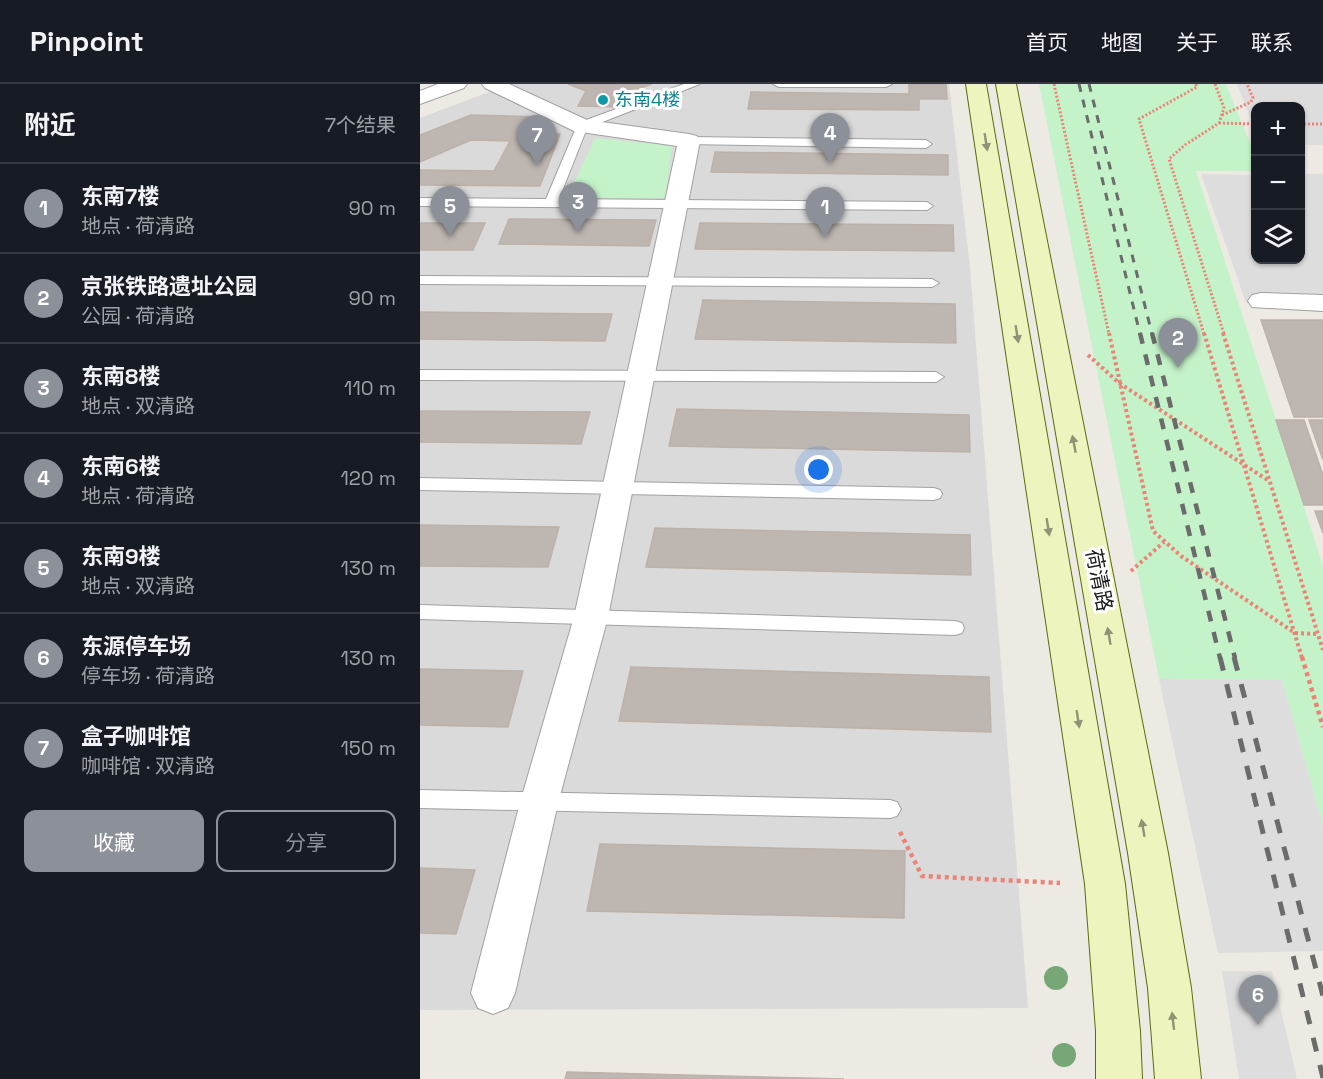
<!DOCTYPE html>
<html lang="zh">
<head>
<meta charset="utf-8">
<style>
  body { margin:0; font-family:"Space Grotesk","Noto Sans SC",sans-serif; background:#242831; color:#f1f3f6 }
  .controls { position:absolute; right:18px; top:18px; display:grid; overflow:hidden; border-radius:12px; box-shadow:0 2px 4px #0004 }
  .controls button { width:54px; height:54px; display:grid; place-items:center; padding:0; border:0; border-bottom:2px solid #363941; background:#171b24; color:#f1f3f6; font:30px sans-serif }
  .you { position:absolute; left:399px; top:386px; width:21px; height:21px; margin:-15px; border:4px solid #fff; border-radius:50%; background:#1a73e8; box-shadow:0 0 0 9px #1a73e833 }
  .badge { display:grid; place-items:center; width:39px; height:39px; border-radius:50%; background:#8c9099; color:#fff; font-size:20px; font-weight:700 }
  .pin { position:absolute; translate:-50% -50px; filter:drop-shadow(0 2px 3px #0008) }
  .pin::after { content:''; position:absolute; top:32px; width:21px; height:18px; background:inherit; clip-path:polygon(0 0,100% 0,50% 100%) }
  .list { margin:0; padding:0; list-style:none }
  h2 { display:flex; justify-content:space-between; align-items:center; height:78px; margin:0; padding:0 24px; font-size:26px }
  h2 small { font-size:20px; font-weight:400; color:#9ea1a6 }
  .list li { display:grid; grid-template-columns:39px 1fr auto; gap:18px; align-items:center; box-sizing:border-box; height:90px; padding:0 24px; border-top:2px solid #363941 }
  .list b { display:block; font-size:22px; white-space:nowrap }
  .list p { margin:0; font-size:20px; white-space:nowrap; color:#9ea1a6 }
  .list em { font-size:20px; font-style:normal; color:#9ea1a6 }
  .actions { display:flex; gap:12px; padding:18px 24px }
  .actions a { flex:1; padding:14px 0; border:2px solid #8c9099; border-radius:12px; text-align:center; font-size:21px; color:#8c9099 }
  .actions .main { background:#8c9099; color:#fff }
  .icon { flex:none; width:33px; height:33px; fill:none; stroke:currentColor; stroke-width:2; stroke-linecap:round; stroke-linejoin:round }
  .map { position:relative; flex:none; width:903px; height:995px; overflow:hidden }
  header { display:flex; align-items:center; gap:36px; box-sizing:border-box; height:84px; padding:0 30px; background:#171b24; border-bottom:2px solid #363941 }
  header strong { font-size:28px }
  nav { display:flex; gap:33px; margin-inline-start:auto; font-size:21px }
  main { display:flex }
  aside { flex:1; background:#171b24 }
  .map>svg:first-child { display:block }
</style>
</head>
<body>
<header>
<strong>Pinpoint</strong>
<nav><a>首页</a><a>地图</a><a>关于</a><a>联系</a></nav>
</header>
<main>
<aside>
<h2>附近<small>7个结果</small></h2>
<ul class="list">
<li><span class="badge">1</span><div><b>东南7楼</b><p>地点 · 荷清路</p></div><em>90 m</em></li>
<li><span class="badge">2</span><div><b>京张铁路遗址公园</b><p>公园 · 荷清路</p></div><em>90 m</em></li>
<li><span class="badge">3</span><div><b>东南8楼</b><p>地点 · 双清路</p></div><em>110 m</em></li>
<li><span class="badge">4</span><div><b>东南6楼</b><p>地点 · 荷清路</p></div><em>120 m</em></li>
<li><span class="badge">5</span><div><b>东南9楼</b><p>地点 · 双清路</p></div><em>130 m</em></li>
<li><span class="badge">6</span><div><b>东源停车场</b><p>停车场 · 荷清路</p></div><em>130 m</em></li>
<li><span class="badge">7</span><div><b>盒子咖啡馆</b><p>咖啡馆 · 双清路</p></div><em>150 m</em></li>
</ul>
<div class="actions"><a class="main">收藏</a><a>分享</a></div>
</aside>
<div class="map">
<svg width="903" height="995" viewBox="0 0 903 995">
  <rect width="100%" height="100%" fill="#edeae4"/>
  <!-- residential -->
  <path fill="#dbdada" d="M90,0h439l21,184 58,740 -608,2v-892z"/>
  <!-- park -->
  <path fill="#c5f3c9" d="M619,0h187l29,71v16h-59l127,395v260l-41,-146 -123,-1z
    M175,54l77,8 -7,52h-98z"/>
  <!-- parking -->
  <path fill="#ddd" d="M817,0h86v61h-22l-1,-39h-44l-1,24z
    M781,90l54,1 1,85h44l1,-86h22v130l-77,-1z
    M739,595l123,1 41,146v125l-105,2z
    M802,887h50l25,108h-58z"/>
  <!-- building -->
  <path fill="#bdb6b1" stroke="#bdb1a8" stroke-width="1.5" d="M148,0h84l-26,9 -4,14 -44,-1 8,-15z
    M489,0h37l1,15h-28v11l-171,-1 3,-17 158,2z
    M51,31l72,2 -8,17h25l-20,52 -120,-1v-15l74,1 16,-30 -39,-1 -51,22v-27z
    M295,68l233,3v20l-237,-3z
    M89,135l147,1 -7,26 -150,-2z
    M0,139h65l-12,27h-53z
    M280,139l253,2 1,26 -259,-2z
    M283,216l252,4 1,39 -261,-4z
    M0,228l192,2 -7,27 -185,-2z
    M841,236h62v97h-29z
    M257,325l292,6 1,37 -301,-6z
    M0,327l170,1 -9,32 -161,-2z
    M856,336h28l19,55v30h-19z
    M889,336h14v40z
    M895,427h8v22z
    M0,441l139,2 -11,40 -128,-1z
    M235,444l315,7 1,40 -325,-8z
    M211,583l358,10 2,55 -372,-11z
    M0,585l103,2 -15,56 -88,-2z
    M180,760l305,7 -1,67 -317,-7z
    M0,784l55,2 -19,64 -36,-1z
    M147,988l277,7h-279z"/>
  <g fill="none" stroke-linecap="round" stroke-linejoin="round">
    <!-- service casing -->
    <g stroke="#a1a1a1" stroke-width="2">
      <path id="service" d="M264,0h16l-113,44 -28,71 368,3 6,4 -6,4 -507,-4v-8l126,1 32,-76z
        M353,0h119l-6,3h-107z
        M269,53l237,3 6,4 -6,4 -241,-4 -2,-3z
        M0,192l512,3 7,4 -7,4 -512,-3z
        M0,286l516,2 8,5 -8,5 -516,-2z
        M0,394l514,10 6,2 2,4 -2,4 -6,2 -514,-10z
        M0,521l535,16 7,2 2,5 -2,5 -7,2 -535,-16z
        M0,706l470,10 7,2 4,7 -4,7 -7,2 -470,-10z"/>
    </g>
    <!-- minor casing -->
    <g stroke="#a1a1a1" stroke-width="2">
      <path id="minor" d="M62,0h27l78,36 102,14 8,2 3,5 -92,476 -50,186 -43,190 -7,15 -15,6 -15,-6 -7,-15 49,-190 54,-186 103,-471 -103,-15 -89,-43z
        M841,209l62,2v16l-71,-4 -4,-6 4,-6z"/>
    </g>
    <!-- tertiary casing -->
    <g stroke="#a1a1a1" stroke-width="2">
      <path id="tertiary" d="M18,0h29l-3,4 -44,16v-13z"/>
    </g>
    <!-- secondary casing -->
    <g stroke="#5e6910" stroke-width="2">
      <path id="secondary" d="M546,0h20l139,800 15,147 2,48h-46v-48l-11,-147z
        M576,0h20l152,769 23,135 10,91h-46l-7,-91 -20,-135z"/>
    </g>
    <!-- path-far2 -->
    <path stroke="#eb8477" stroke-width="3" stroke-dasharray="2 2" stroke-linecap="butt" d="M634,0l55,250
      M776,0l1,3 -58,32 65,215
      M795,0l9,24 -5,15 -34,22 -16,14 55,175
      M802,31l29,-13 2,-4 -6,-14
      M799,39l37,1
      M880,40h23"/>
    <!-- path-far1 -->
    <path stroke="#eb8477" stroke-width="4" stroke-dasharray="3 3" stroke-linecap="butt" d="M689,249l44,198 28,25 114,77 23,1
      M784,249l98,325
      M803,249l100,317
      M668,271l31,28 150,98
      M711,487l33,-29"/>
    <!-- path -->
    <path stroke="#eb8477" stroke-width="4.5" stroke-dasharray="4 4" stroke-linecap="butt" d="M882,573l21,70
      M480,748l22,44 138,7"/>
    <!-- service -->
    <use href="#service" fill="#fff" fill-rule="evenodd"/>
    <!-- minor -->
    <use href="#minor" fill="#fff" fill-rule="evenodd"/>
    <!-- tertiary -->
    <use href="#tertiary" fill="#fff" fill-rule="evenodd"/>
    <!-- secondary -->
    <use href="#secondary" fill="#eff3bd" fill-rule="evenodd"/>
    <!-- rail-far2 -->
    <path stroke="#6b6b6b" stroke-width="3" stroke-dasharray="8 8" stroke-linecap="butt" d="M659,0l61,250
      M669,0l63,250"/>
    <!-- rail-far1 -->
    <path stroke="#6b6b6b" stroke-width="4.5" stroke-dasharray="11 11" stroke-linecap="butt" d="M720,249l80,325
      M732,249l83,325"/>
    <!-- rail -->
    <path stroke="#6b6b6b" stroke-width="5" stroke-dasharray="14 14" stroke-linecap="butt" d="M800,573l103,421
      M814,573l89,339"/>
  </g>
  <!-- trees -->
  <g fill="#77a777">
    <circle cx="636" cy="894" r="12"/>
    <circle cx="644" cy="971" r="12"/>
  </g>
  <!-- one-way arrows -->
  <defs><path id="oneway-solid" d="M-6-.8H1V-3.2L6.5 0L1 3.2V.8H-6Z" transform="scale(1.5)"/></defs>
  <g fill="#909375">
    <use href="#oneway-solid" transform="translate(566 58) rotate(81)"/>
    <use href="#oneway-solid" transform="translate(597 250) rotate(81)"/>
    <use href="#oneway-solid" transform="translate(654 360) rotate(-101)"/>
    <use href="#oneway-solid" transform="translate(628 443) rotate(81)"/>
    <use href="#oneway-solid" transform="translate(689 552) rotate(-100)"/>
    <use href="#oneway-solid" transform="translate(658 635) rotate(81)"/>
    <use href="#oneway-solid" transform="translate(723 744) rotate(-100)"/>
    <use href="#oneway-solid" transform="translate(753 937) rotate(-97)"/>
  </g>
  <!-- markers -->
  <circle fill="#0f9aa8" stroke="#fff" stroke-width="2" cx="183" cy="16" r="6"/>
  <g text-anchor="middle" stroke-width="6" stroke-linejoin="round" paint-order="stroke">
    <!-- far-culture labels -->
    <g font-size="18" fill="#0d838f" stroke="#fff" text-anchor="start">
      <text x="195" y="22">东南4楼</text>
    </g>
    <!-- street labels -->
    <g font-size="21" fill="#1d1d1d" stroke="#fff">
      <text transform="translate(679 496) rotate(79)" y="7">荷清路</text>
    </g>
  </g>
</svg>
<div class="controls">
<button>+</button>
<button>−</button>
<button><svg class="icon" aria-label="layers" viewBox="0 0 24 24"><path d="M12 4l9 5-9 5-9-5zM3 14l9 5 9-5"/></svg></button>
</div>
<div class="you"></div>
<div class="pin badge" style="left:405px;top:153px">1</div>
<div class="pin badge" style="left:758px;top:284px">2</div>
<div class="pin badge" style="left:158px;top:148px">3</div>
<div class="pin badge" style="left:410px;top:79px">4</div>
<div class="pin badge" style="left:30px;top:152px">5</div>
<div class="pin badge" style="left:838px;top:941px">6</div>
<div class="pin badge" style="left:117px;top:81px">7</div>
</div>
</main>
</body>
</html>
